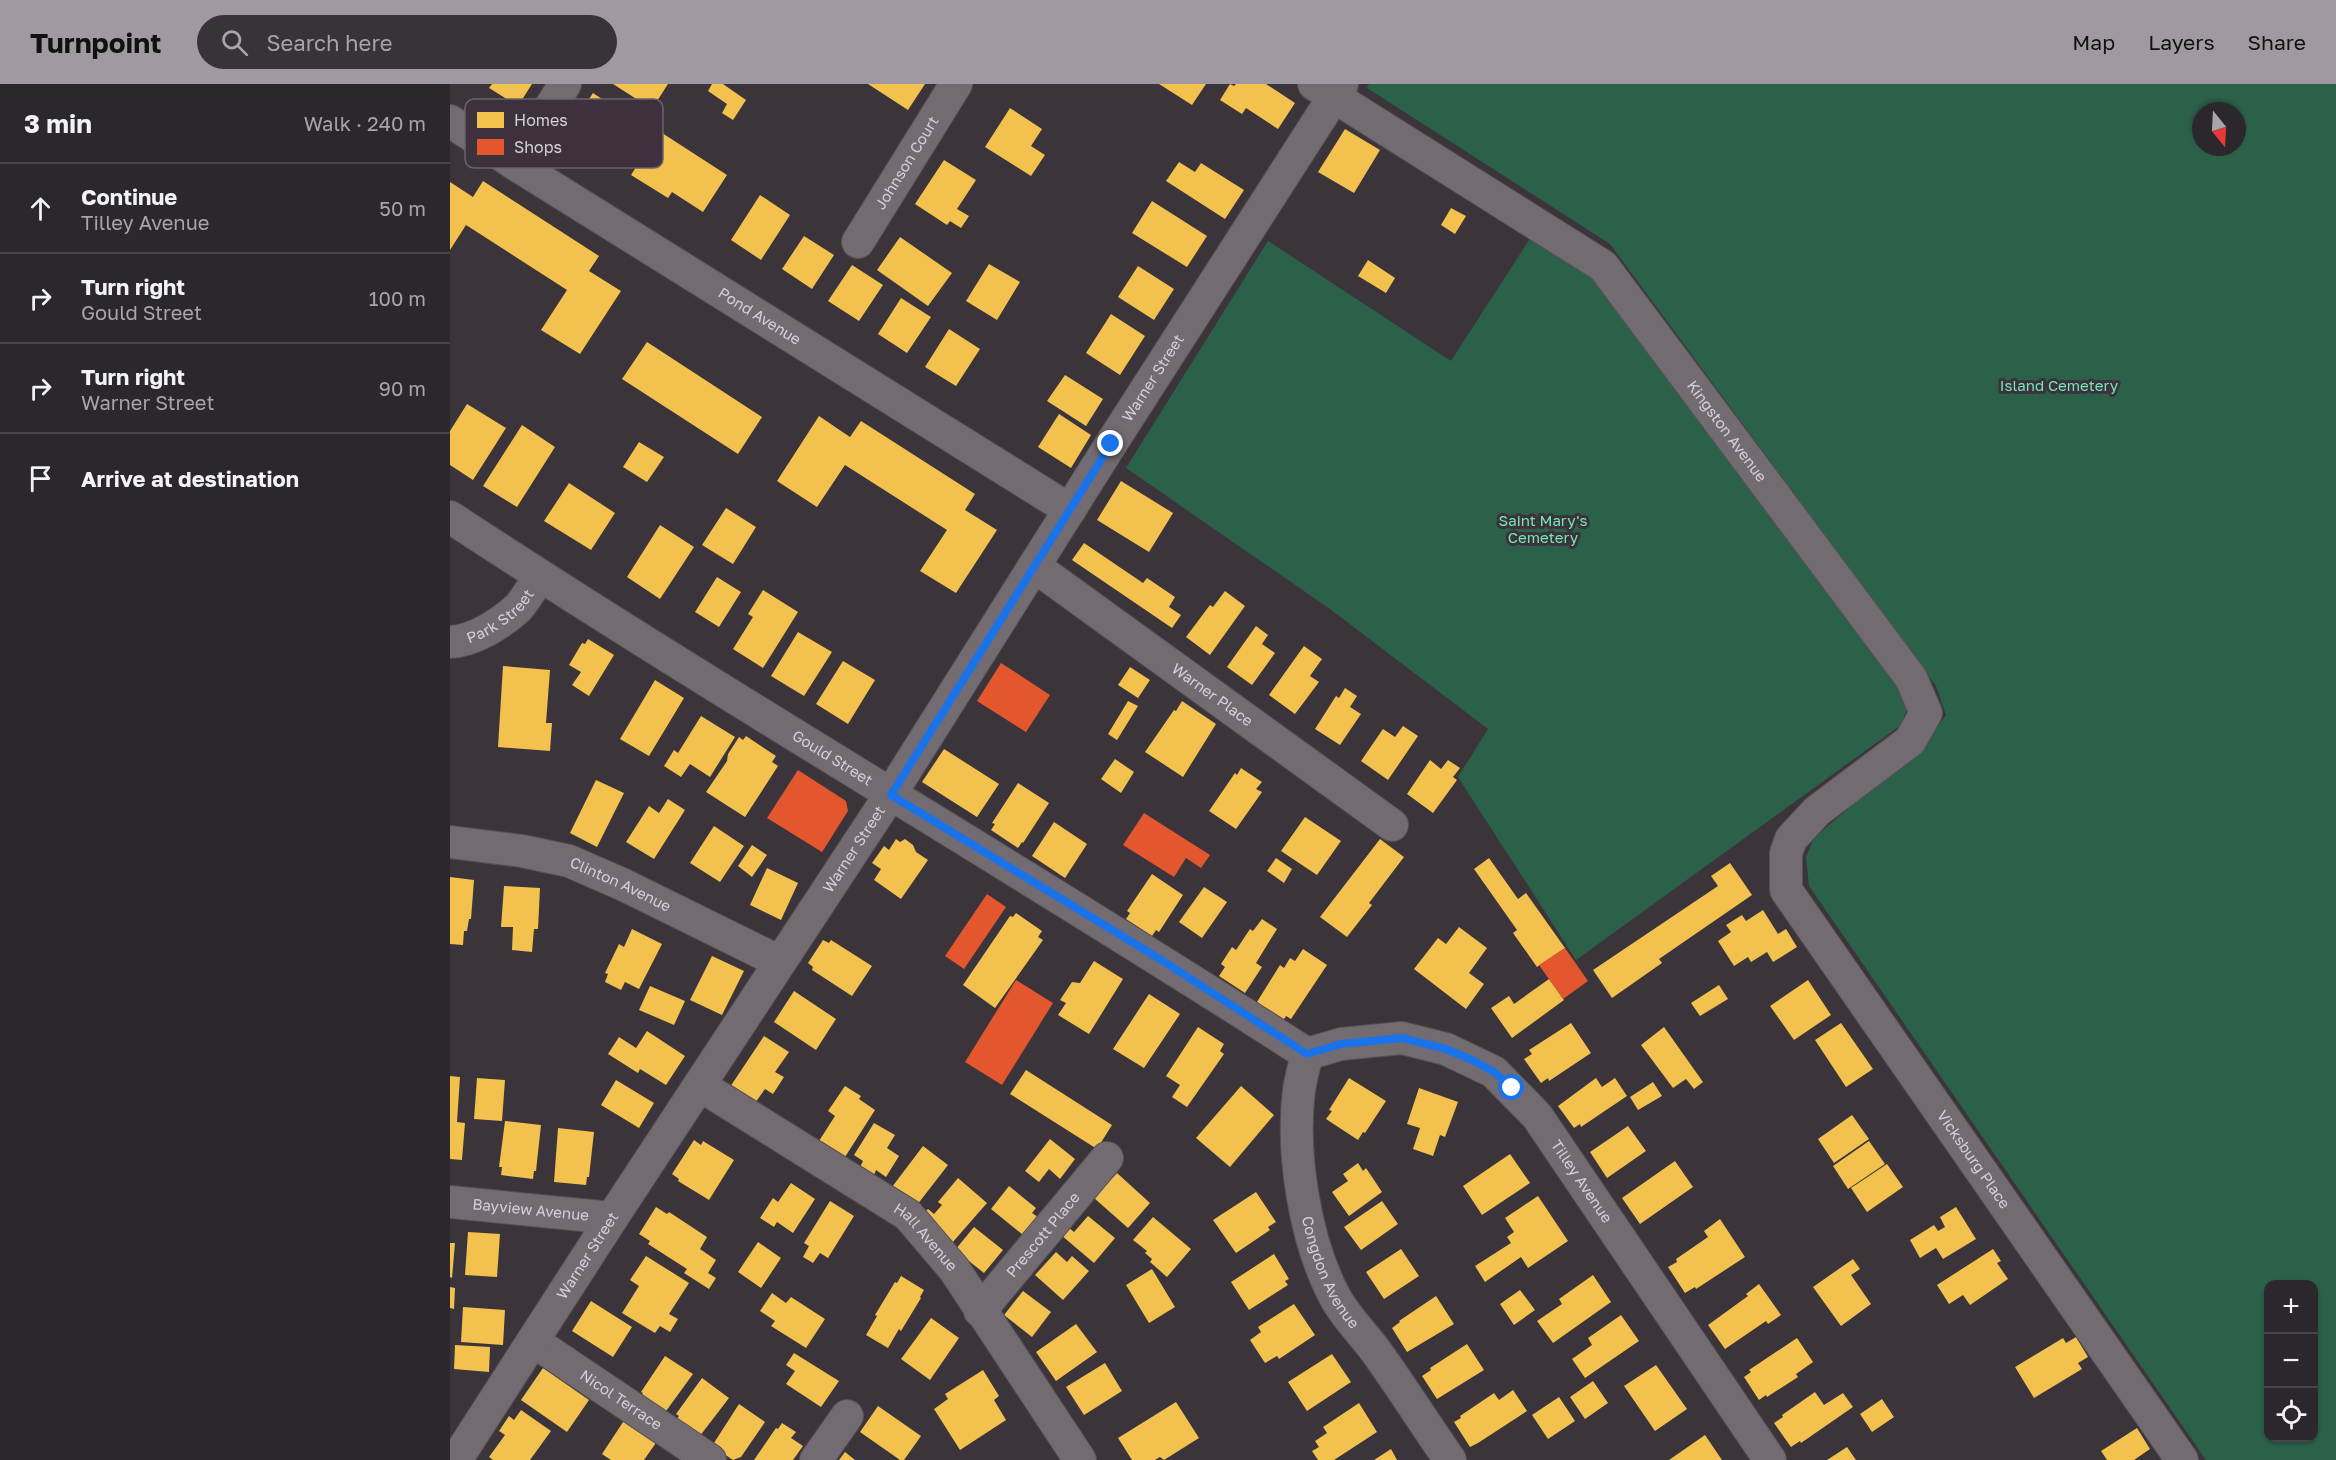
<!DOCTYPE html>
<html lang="en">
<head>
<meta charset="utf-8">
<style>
  body { margin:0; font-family:"Golos Text",sans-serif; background:#383338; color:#f1f3f6 }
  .controls { position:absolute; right:18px; bottom:18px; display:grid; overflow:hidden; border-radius:12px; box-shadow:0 2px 4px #0004 }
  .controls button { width:54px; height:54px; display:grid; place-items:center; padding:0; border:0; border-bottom:2px solid #484448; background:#2c272c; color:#f1f3f6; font:30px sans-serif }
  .compass { position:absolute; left:1742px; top:18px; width:54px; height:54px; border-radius:50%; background:#2c272c; box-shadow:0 2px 4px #0004; rotate:162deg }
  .stop { position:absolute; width:18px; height:18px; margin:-14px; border:4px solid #1a73e8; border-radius:50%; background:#fff }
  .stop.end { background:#1a73e8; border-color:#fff; box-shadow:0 2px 6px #0008 }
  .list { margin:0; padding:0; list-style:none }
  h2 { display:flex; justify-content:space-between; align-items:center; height:78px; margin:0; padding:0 24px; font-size:26px }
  h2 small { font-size:20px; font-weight:400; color:#a6a5a9 }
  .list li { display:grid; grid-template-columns:39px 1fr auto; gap:18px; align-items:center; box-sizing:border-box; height:90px; padding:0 24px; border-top:2px solid #484448 }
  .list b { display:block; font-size:22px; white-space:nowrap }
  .list p { margin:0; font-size:20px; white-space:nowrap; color:#a6a5a9 }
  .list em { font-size:20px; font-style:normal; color:#a6a5a9 }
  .icon { flex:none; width:33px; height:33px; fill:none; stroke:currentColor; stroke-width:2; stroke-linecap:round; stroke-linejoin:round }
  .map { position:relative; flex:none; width:1886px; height:1376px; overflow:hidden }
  header { display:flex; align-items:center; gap:36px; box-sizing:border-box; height:84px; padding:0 30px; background:#a199a1; color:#111 }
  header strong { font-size:28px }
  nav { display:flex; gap:33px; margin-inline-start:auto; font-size:21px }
  .search { width:420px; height:54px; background:#383338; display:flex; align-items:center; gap:15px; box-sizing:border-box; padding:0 21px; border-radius:33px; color:#a6a5a9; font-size:22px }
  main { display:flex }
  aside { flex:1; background:#2c272c }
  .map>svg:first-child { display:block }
</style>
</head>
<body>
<header>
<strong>Turnpoint</strong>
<div class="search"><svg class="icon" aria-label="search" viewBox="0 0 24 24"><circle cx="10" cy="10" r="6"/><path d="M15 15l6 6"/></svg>Search here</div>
<nav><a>Map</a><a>Layers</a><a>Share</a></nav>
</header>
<main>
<aside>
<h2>3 min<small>Walk · 240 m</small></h2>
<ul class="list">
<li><svg class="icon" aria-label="ahead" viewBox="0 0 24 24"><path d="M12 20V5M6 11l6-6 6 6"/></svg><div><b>Continue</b><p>Tilley Avenue</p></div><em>50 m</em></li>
<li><svg class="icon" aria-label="right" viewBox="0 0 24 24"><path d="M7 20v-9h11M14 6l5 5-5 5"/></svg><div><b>Turn right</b><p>Gould Street</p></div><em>100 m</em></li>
<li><svg class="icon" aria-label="right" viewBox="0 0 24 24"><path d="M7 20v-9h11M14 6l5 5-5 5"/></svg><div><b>Turn right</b><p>Warner Street</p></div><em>90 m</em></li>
<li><svg class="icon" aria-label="arrive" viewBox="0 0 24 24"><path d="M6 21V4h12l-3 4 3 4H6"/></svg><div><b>Arrive at destination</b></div></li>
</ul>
</aside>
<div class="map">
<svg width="1886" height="1376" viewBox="0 0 1886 1376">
  <rect width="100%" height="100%" fill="#3b343b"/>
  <!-- green -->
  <path fill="#2c6149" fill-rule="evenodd" d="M919,0h967v1376h-130l-397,-574 -3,-29 8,-19 114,-98 18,-25 -10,-29 -326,-442 -243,-156zM1751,27h36v36h-36zM1818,1200h46v154h-46z
    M1081,153l64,41 306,409 7,19 -7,19 -325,235 -118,-183 30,-48 -158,-120 -204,-141 142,-227 183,120z"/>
  <!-- homes -->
  <path fill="#f2c14e" d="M42,0h40l-14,22 -29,-18z
    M163,0h55l-16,25z
    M262,0h11l23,16 -13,20 -11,-7 5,-9 -19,-13z
    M418,0h57l-17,26z
    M709,0h47l-14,21z
    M780,0l4,2 2,-2h30l29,19 -17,26 -32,-21 -4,6 -22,-14z
    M143,9l27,18 -29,44 -27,-18z
    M560,24l32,21 -11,17 14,9 -14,21 -46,-29z
    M895,45l35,21 -26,43 -36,-21z
    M209,47l68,44 -24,37 -31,-20 -4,6 -37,-23z
    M494,76l32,20 -19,29 12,7 -8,12 -11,-7 -3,4 -32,-21z
    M729,78l16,10 6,-9 43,27 -19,29 -59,-38z
    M33,97l116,75 -10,15 32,20 -41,63 -39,-24 26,-40 -101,-65 -16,25v-68l23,15z
    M310,111l30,20 -29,45 -30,-20z
    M702,117l55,35 -20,31 -55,-34z
    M1001,124l15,8 -11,18 -14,-9z
    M354,152l30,19 -22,34 -30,-20z
    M450,153l52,36 -24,33 -51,-36z
    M918,176l27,18 -9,15 -28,-17z
    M539,180l31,18 -23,38 -31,-19z
    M402,181l31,20 -24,36 -31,-20z
    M688,182l36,23 -20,31 -36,-23z
    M451,214l30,19 -24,36 -29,-19z
    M661,230l34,22 -25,39 -34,-22z
    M499,245l31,20 -24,37 -31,-19z
    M197,258l115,75 -24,37 -116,-75z
    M615,291l38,24 -17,27 -39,-25z
    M17,320l39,24 -33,52 -23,-15v-34z
    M609,330l32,21 -20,33 -33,-21z
    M369,332l31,21 11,-16 114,73 -10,16 32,20 -41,63 -36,-22 27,-41 -102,-65 -28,42 -40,-26z
    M72,341l33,22 -38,60 -34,-21z
    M189,358l25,15 -17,25 -24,-15z
    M671,397l52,32 -24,39 -52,-32z
    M119,399l46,30 -24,37 -47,-29z
    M276,424l30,19 -23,37 -31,-19z
    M210,441l34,22 -34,52 -33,-22z
    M634,459l59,40 4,-5 28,19 -6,10 12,8 -9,13 -100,-68z
    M267,493l24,15 -22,35 -24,-15z
    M313,506l35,22 -35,56 -30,-19 20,-32 -5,-3z
    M775,507l20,15 -35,49 -24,-18 24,-32 3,2z
    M806,542l12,9 -6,9 13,9 -23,32 -25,-18z
    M348,548l34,20 -28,44 -33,-20z
    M138,555l26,16 -25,41 -17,-11 9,-13 -12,-7 13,-22 3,1z
    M854,562l18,13 -12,17 9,6 -24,32 -26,-19z
    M393,577l32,19 -27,44 -32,-20z
    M53,582l47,4 -4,53h6l-2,28 -52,-4z
    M680,583l20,13 -12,18 -20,-13z
    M205,596l29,18 -35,58 -29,-17z
    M895,604l12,8 -7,11 11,7 -21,31 -25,-16 21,-33 3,2z
    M678,617l10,5 -21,34 -9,-6z
    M732,617l34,23 -33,53 -38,-25 29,-42 2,1z
    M251,632l34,21 -25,40 -20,-13 -9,13 -17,-11 10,-16 4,3z
    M953,642l15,10 -30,44 -27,-19 22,-32 12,8z
    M296,652l30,20 -4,6 6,4 -33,51 -39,-25 21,-31 1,-7 11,-17 4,3z
    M494,665l55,35 -22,33 -55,-35z
    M665,675l19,13 -13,21 -20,-14z
    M980,676l11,9 7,-9 12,8 -7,9 4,3 -24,33 -26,-19z
    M791,684l21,14 -6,7 6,3 -26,37 -27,-18 26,-38 2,2z
    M146,696l28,13 -27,54 -27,-14z
    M568,699l31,20 -26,40 -1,-1 -4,6 -27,-18 4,-6 -3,-1z
    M218,715l17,11 -31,49 -28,-17 23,-36 10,7z
    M855,733l36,24 -24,34 -36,-24z
    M604,738l33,22 -22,34 -33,-22z
    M264,742l30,20 -24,36 -30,-19z
    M446,755l4,3 5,-3 8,6 3,7 12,8 -27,39 -27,-19 7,-11 -9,-6 12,-17 5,4z
    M930,755l24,18 -35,46 3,2 -25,32 -27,-20z
    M302,761l15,10 -15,22 -14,-11z
    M826,774l16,11 -8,14 -17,-12z
    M1039,774l29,41 8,-6 39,55 -28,19 -24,-34 4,-3 -43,-61z
    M1280,779l22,32 -93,64 3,4 -50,35 -19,-28 125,-84 -7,-10z
    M317,784l31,15 -17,37 -31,-15z
    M702,790l31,21 -24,37 -3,-2 -4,6 -26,-17 4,-6 -3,-2z
    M0,793l24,3 -3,39h-2l-2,12h-3l-1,14 -13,-1z
    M54,802l36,2 -2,41h-4l-2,23 -20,-2 1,-23h-12z
    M754,803l23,15 -25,36 -23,-16z
    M1313,826l15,24 8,-5 11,18 -24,15 -6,-10 -16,10 -3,-5 -14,9 -16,-25 13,-9 -5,-7 16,-10 4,6z
    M566,829l26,18 -4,6 5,3 -48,68 -32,-23 47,-69 3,1z
    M812,835l15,10 -21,34 6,4 -17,26 -26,-17 6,-9 -4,-3 11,-17 4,3 14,-21 3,2z
    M1009,843l28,21 -18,25 15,11 -18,25 -52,-40 24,-31 8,6z
    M182,845l30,15 -23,45 -14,-7 -4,8 -16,-8 3,-8 -3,-1 14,-29 5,3z
    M373,856l6,3 2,-3 41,26 -20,30 -40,-26 1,-3 -5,-4z
    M853,865l24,16 -36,54 -5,-3 -4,6 -22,-15 1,-2 -4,-3 23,-37 4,3 6,-10 5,3z
    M262,872l32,15 -22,44 -32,-15z
    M644,877l29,18 -34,55 -31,-19 8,-12 -6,-3 12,-18 8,1z
    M1099,895l15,21 -52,38 -21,-30 18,-12 5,8z
    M1358,896l23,35 -37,25 -24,-34z
    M1269,901l9,14 -28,17 -9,-13z
    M200,902l35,15 -11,24 -35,-15z
    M344,907l42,28 -20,31 -42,-28z
    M699,910l31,20 -36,54 -31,-19z
    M1121,939l20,30 -42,28 -1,-3 -7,5 -17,-24 8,-5 -3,-4z
    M1391,939l32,46 -27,18 -31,-47z
    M748,943l26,17 -4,7 4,3 -37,53 -15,-10 8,-12 -14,-9z
    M1214,943l39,55 -9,7 -8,-10 -13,9 -32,-43z
    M197,947l38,25 -19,29 -26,-16 -2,4 -30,-19 11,-17 17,11z
    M314,952l25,16 -14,20 9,5 -11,17 -8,-5 -10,14 -25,-16z
    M576,986l86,55 -15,24 -87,-55z
    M0,992l10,1 -3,45 8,1 -3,37 -12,-1z
    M27,994l28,2 -3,41 -28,-2z
    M899,994l37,23 -21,32 -2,-1 -5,8 -32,-21 6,-8 -3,-1z
    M1146,994l6,9 13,-9 12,18 -46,31 -1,-3 -6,4 -16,-22z
    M166,996l38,23 -15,25 -38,-23z
    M1203,998l9,14 -24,14 -8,-13z
    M395,1002l16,10 -2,3 16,11 -30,47 -26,-16 16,-25 -7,-5z
    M791,1002l33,29 -44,52 -34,-29z
    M969,1004l39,14 -13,35 -5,-2 -7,21 -20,-7 7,-21 -13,-4z
    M1402,1031l17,24 -35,24 -16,-24z
    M55,1037l36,4 -5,46h-2l-1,8 -32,-4 1,-8h-3z
    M424,1039l21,12 -8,13 12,8 -13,21 -10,-7 -2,5 -14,-8 3,-6 -9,-6z
    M1178,1042l18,25 -39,27 -17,-26z
    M108,1044l36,4 -5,45h-2l-1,8 -32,-3z
    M600,1055l25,20 -15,20 -11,-10 -10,13 -14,-11z
    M244,1056l7,5 2,-4 31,19 -25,40 -31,-19 1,-2 -7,-5z
    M1419,1057l16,23 -37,25 -15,-23z
    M473,1062l25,19 -31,40 -25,-18z
    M1060,1070l20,29 -48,32 -19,-29z
    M1225,1077l18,26 -53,37 -18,-26z
    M908,1079l5,8 3,-3 16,24 -33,24 -17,-24 16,-11 -5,-7z
    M1437,1080l16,23 -36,25 -16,-24z
    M667,1089l33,30 -22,25 -34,-30z
    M508,1094l29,25 -35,40 -31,-27 7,-7 6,5 8,-9 -4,-3z
    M341,1099l24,16 -22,34 -16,-11 -3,5 -14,-9 13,-20 5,4z
    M559,1102l27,22 -4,5 6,4 -15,18 -32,-26z
    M806,1108l20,30 -8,5 2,3 -34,23 -23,-33z
    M1088,1112l30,45 -40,27 -7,-11 -36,25 -10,-16 36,-23 -4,-6 7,-5 -9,-14z
    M380,1117l24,15 -26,42 -8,-5 -7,10 -10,-6 6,-11 -5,-3z
    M932,1117l16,23 -37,26 -17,-23z
    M206,1123l11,7 2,-2 38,25 -7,12 16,11 -8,13 8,5 -7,11 -25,-16 3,-4 -39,-25 2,-3 -11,-7z
    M1506,1123l20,32 -33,20 -7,-11 -16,10 -10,-18 24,-15 4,6 7,-4 -5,-10z
    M638,1132l27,22 -21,25 -33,-28 7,-8 6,5z
    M703,1133l38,32 -24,28 -17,-15 2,-3 -7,-6 2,-2 -14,-11z
    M1270,1135l25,38 -49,32 -1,-2 -10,6 -17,-26 9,-5 -1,-3 32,-22 -4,-6z
    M524,1143l29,23 -19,23 -29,-23z
    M18,1148l32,2 -3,43 -32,-2z
    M308,1158l23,16 -20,30 -23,-16z
    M0,1159h5l-3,35 -2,-1z
    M951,1165l18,27 -35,23 -18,-27z
    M1543,1165l8,12 -4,2 11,16 -38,26 -7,-10 -14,9 -12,-19z
    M606,1168l11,10 5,-6 17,15 -26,29 -28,-25z
    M824,1170l15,25 -4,2 3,4 -39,25 -18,-28z
    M196,1172l43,27 -20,31 9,5 -8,13 -10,-6 -5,7 -33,-20 17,-27 -9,-6z
    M1403,1175l7,10 -9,6 20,29 -30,22 -28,-39z
    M702,1185l23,38 -26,16 -23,-38z
    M1143,1191l18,27 -58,41 -16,-22 25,-17 -3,-5z
    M451,1192l23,14 -4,7 1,1 -20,33 -2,-2 -11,19 -22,-13 11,-19 -2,-1 20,-33 2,1z
    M1309,1200l22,31 -13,9 -2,-3 -41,28 -17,-24 40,-29 -2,-2z
    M0,1203l5,1 -1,21 -4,-1z
    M1070,1206l15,20 -21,15 -14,-21z
    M573,1207l28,21 -19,25 -28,-22z
    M322,1209l14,10 5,-6 34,22 -19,29 -35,-22 4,-5 -15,-10z
    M986,1212l18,28 -47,28 -15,-24 8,-6 -1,-1z
    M141,1217l41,26 -19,30 -41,-26z
    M844,1220l21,31 -36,24 -2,-3 -12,7 -15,-23 11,-8 -3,-5z
    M13,1223l42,3 -2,35 -42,-3z
    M1171,1231l18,26 -54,37 -13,-19 20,-14 -4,-7z
    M481,1234l28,20 -29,42 -29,-21z
    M626,1240l21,28 -41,29 -20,-29z
    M1626,1253l12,20 -10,6 4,6 -48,29 -19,-31 48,-29 3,5z
    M1347,1254l16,24 -17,12 2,3 -31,20 -1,-2 -7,5 -15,-23 7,-5 -2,-2z
    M1017,1260l17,26 -47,29 -15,-23 9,-6 -1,-2z
    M5,1261l35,2 -1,25 -35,-3z
    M344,1269l45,28 -18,26 -35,-23 9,-13 -9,-6z
    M882,1270l19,28 -44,29 -19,-29z
    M215,1272l28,18 -32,44 -24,-17 6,-8 -2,-1z
    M655,1279l17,28 -38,24 -18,-28z
    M1206,1281l31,44 -32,22 -31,-45z
    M93,1284l46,32 -22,32 -46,-32z
    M533,1286l16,26 -5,4 12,20 -46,30 -26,-41 14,-10 -3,-5z
    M252,1294l27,20 -33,43 -23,-17 6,-8 -3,-2z
    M1143,1297l15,22 -23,16 -15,-22z
    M1063,1306l14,21 -49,32 -8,4 -16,-25 7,-4 -1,-2 34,-23 5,7z
    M1365,1308l9,13 19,-12 10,14 -52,36 -1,-2 -9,6 -17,-24 9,-6 -1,-2z
    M1109,1313l16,24 -27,18 -16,-24z
    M1432,1315l12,18 -22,15 -12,-18z
    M726,1318l23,36 -35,22 -4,-3 -5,3h-23l-14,-22z
    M909,1319l18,29 -43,28h-16l-6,-9 7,-4 -4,-6 12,-8 -4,-6z
    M289,1320l26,18 -24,35 -8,3 -21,-14z
    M428,1322l43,30 -17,24h-4l-40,-28z
    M71,1326l30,21 -21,29h-37l-4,-3 16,-22 -6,-4 10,-15 5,4z
    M177,1332l33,21 -16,23h-33l-9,-6z
    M332,1339l14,9 -5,6 12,8 -10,14h-39l22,-32 2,1z
    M1687,1344l13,21 -16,11h-27l-6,-9z
    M1255,1351l17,25h-53z
    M1397,1363l9,13h-29z
    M941,1365l6,11h-23z
    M395,1368l10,8h-16z"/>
  <!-- shops -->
  <path fill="#e4572e" d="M551,579l49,32 -24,37 -49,-31z
    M348,686l48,31 2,10 -26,41 -55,-34z
    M694,729l66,42 -9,13 -15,-10 -12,19 -51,-32z
    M537,810l19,13 -42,62 -19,-13z
    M1115,864l23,33 -25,18 -24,-34z
    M566,896l37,23 -51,82 -37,-23z"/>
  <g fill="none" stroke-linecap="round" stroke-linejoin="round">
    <!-- minor casing -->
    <g stroke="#565056" stroke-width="34">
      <g id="minor">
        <path id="s1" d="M864,0l289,182 308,412 15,35 -16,28 -93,70 -26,28 -5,14v37l396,570"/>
        <path id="s2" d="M0,37l65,43 555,346"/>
        <path d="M65,80l50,-80"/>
        <path id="s3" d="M408,158l98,-158"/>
        <path id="s4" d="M0,433c282,185 574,354 857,537"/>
        <path id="s5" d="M584,482l358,259"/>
        <path id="s6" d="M0,558c24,-1 50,-18 68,-34 8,-9 15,-22 22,-32"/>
        <path id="s7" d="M0,758l72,9 47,10 55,24 156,77"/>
        <path id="s8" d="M857,970l34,-10 61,-6 44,11 48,23 43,44 233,344"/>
        <path id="s9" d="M857,970c-3,12 -6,24 -8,36 -8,64 6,152 37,209 11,19 26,34 39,51 26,36 50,74 75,110"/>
        <path id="s10" d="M251,1002l207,129 46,54 126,191"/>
        <path id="s11" d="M0,1118l162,16"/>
        <path id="s12" d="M530,1227l127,-153"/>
        <path id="s13" d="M83,1257l177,119"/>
        <path id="s14" d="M6,1376l156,-242 278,-423 221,-351 231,-360"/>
        <path d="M366,1376l31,-44"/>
      </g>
    </g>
    <!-- minor -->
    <use href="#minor" stroke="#726c72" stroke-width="32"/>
  </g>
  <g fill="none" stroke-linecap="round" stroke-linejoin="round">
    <!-- route -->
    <path stroke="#1a73e8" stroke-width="8" d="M661,360l-220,351 272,166 144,93 34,-10 61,-6 44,11 26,11 22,12 18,16"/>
  </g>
  <g text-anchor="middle" stroke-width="6" stroke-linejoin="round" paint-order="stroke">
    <!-- street labels -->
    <g font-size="15" fill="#d8d0d8" stroke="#3e313e">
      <text dy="5" stroke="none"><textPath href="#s3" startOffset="93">Johnson Court</textPath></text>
      <text dy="5" stroke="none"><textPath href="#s2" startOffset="366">Pond Avenue</textPath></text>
      <text dy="5" stroke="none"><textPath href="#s14" startOffset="1287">Warner Street</textPath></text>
      <text dy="5" stroke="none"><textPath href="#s1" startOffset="548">Kingston Avenue</textPath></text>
      <text dy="5" stroke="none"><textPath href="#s6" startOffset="58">Park Street</textPath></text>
      <text dy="5" stroke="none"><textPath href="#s5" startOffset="220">Warner Place</textPath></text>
      <text dy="5" stroke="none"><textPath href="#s4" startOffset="452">Gould Street</textPath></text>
      <text dy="5" stroke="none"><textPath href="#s14" startOffset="729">Warner Street</textPath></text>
      <text dy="5" stroke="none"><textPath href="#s7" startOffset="177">Clinton Avenue</textPath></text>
      <text dy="5" stroke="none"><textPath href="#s1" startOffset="1461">Vicksburg Place</textPath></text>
      <text dy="5" stroke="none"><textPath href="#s8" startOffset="336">Tilley Avenue</textPath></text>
      <text dy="5" stroke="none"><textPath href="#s11" startOffset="81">Bayview Avenue</textPath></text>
      <text dy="5" stroke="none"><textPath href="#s12" startOffset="99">Prescott Place</textPath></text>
      <text dy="5" stroke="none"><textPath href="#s10" startOffset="272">Hall Avenue</textPath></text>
      <text dy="5" stroke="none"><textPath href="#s14" startOffset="243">Warner Street</textPath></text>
      <text dy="5" stroke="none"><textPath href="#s9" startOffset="225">Congdon Avenue</textPath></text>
      <text dy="5" stroke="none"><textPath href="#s13" startOffset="106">Nicol Terrace</textPath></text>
    </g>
    <!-- park labels -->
    <g font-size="15" fill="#6eebb0" stroke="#3e313e">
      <text x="1609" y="307">Island Cemetery</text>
      <text x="1093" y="442">Saint Mary's<tspan x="1093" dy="17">Cemetery</tspan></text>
    </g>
  </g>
  <!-- legend -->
  <rect x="15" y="15" width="198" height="69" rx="9" fill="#3e313e" stroke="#6c616c" stroke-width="1.5"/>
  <rect x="27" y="28" width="27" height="16" fill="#f2c14e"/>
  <rect x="27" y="55" width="27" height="16" fill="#e4572e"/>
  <g font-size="16" fill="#d8d0d8">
    <text x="64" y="42">Homes</text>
    <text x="64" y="69">Shops</text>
  </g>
</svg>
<div class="controls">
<button>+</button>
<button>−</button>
<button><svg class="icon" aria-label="locate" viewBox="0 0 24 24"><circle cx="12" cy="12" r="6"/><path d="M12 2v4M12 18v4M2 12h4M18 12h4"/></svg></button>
</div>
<svg class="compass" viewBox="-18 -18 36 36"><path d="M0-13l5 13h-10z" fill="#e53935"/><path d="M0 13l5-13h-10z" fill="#a6a5a9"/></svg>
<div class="stop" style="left:1062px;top:1004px"></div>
<div class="stop end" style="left:661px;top:360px"></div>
</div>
</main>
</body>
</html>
